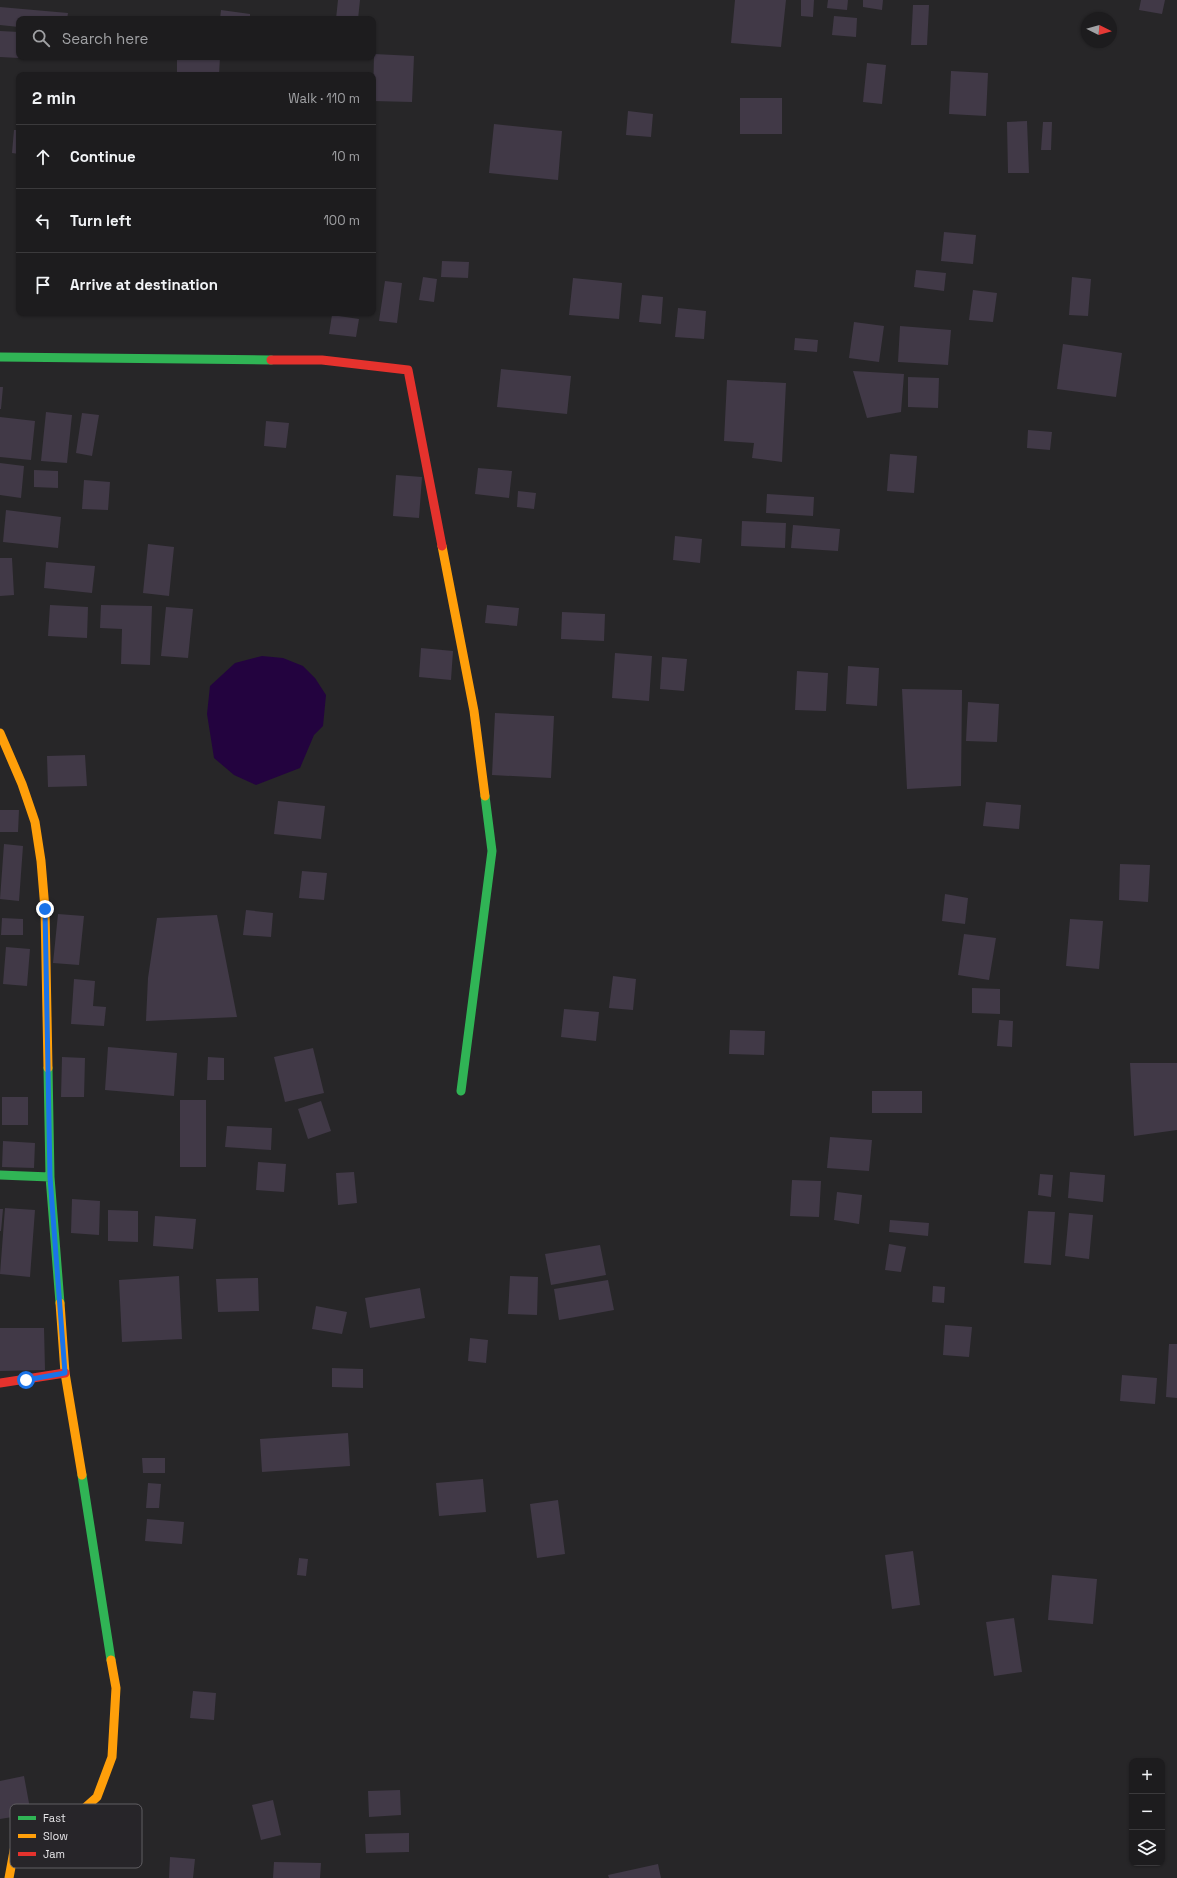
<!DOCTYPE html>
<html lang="en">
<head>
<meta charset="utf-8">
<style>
  body { margin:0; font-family:"Space Grotesk",sans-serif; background:#2a292b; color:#f1f3f6 }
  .controls { position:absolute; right:12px; bottom:12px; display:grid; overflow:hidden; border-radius:8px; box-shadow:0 1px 3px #0004 }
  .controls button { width:36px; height:36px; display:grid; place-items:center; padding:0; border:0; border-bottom:1px solid #3b3a3c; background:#1d1c1e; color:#f1f3f6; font:20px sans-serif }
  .compass { position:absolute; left:1081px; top:12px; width:36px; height:36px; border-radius:50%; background:#1d1c1e; box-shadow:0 1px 3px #0004; rotate:95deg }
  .stop { position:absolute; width:12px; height:12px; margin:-9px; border:3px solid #1a73e8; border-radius:50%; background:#fff }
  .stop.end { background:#1a73e8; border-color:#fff; box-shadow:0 1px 4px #0008 }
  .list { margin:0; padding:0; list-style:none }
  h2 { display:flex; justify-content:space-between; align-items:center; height:52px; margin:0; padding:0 16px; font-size:17px }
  h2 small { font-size:13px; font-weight:400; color:#a0a1a4 }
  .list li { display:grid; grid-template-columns:26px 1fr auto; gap:12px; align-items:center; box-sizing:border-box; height:64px; padding:0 16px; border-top:1px solid #3b3a3c }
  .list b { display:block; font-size:15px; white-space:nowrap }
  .list em { font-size:13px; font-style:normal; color:#a0a1a4 }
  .icon { flex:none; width:22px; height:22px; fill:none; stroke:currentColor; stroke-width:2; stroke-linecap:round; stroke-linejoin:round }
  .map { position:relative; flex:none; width:1177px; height:1878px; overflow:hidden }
  .search { position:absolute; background:#1d1c1e; box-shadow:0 1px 3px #0004; left:16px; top:16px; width:360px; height:44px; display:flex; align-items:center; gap:10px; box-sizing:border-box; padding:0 14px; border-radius:8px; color:#a0a1a4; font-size:15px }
  .panel { position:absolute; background:#1d1c1e; box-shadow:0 1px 3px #0004; left:16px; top:72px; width:360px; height:244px; border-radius:8px }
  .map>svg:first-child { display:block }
</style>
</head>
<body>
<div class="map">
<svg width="1177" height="1878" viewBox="0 0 1177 1878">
  <rect width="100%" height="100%" fill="#272628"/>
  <!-- water -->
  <path fill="#23033f" d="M262,656l21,2 20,8 12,12 11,17 -3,31 -9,9 -14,33 -44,17 -22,-10 -20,-17 -7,-44 3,-28 25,-23z"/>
  <!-- building -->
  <path fill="#413947" d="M338,0h22l-2,19h-22z
    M735,0h51l-5,47 -50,-4z
    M801,0h13l-1,17 -12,-1z
    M828,0h20l-1,10 -20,-2z
    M863,0h20l-1,10 -19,-3z
    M1141,0h24l-3,14 -23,-4z
    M913,5h16l-2,40h-16z
    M0,7l68,6 -1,6h-48v8l-19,-2z
    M221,10l29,4v5h-30z
    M834,16l23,2 -1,19 -24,-2z
    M0,31l19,1v26l-19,-1z
    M374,54l40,2 -2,46 -39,-1z
    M26,57h38v3z
    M177,57h43l-1,18h-42z
    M867,63l19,2 -4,39 -19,-2z
    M951,71l37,2 -2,43 -37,-2z
    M740,98h42v36h-42z
    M628,111l25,3 -2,23 -25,-2z
    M1027,121l2,52h-21l-1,-51z
    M1043,122h9l-1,28h-10z
    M494,124l68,7 -4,49 -69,-7z
    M14,130h5v24l-7,-1z
    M944,232l32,3 -3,29 -32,-3z
    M442,261l27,1 -1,16 -27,-1z
    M916,270l30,3 -2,18 -30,-4z
    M423,277l14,2 -3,23 -15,-2z
    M1072,277l19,2 -3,37 -19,-1z
    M573,278l49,5 -3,36 -50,-4z
    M385,281l17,2 -5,40 -18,-2z
    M973,290l24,3 -4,29 -24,-2z
    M642,295l21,2 -2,27 -22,-2z
    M678,308l28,3 -2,28 -29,-2z
    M332,315l27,4 -3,18 -27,-3z
    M854,322l30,4 -5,36 -30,-4z
    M900,326l51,4 -3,35 -50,-3z
    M795,338l23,2 -1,12 -23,-2z
    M1063,344l59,9 -6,44 -59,-8z
    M501,369l70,7 -4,38 -70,-7z
    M853,371l51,3 -3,38 -34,6z
    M908,377l31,1 -1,30 -30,-1z
    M727,380l59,3 -4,79 -30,-4 2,-15 -30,-2z
    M0,387h3l-2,22h-1z
    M46,412l26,3 -5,48 -26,-2z
    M82,413l17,2 -7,41 -16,-3z
    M0,417l35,4 -4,39 -31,-3z
    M266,421l23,2 -3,25 -22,-2z
    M1028,430l24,2 -2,18 -23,-2z
    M890,454l27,2 -3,37 -27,-2z
    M0,463l24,3 -3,32 -21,-3z
    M478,468l34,3 -3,27 -34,-4z
    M34,470l24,1v17l-24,-1z
    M396,475l26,2 -3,41 -26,-2z
    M84,480l26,2 -2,28 -26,-1z
    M518,491l18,2 -2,16 -17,-2z
    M767,494l47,3 -1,19 -47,-3z
    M6,510l55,7 -3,31 -55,-6z
    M742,521l44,2 -1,25 -44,-2z
    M793,525l47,4 -2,22 -47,-3z
    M675,536l27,3 -2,24 -27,-3z
    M148,544l26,3 -5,49 -26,-3z
    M0,558h12l2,37 -14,1z
    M46,562l49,4 -3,27 -48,-5z
    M50,605l38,2 -1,31 -39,-2z
    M101,605l51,1 -2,59 -29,-1 1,-35 -22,-1z
    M487,605l32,3 -2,18 -32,-3z
    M166,607l27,2 -5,49 -27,-2z
    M562,612l43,2 -1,27 -43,-2z
    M421,648l32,3 -2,29 -32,-3z
    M615,653l37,3 -3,45 -37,-3z
    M662,657l25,2 -3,32 -24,-2z
    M848,666l31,2 -2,38 -31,-2z
    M797,671l31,2 -2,38 -31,-1z
    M902,689l60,1 -1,96 -54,3z
    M968,702l31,2 -2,38 -31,-1z
    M495,713l59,3 -3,62 -59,-3z
    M85,755l2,31 -39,1 -1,-31z
    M278,801l47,5 -4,33 -47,-5z
    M986,802l35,3 -2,24 -36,-3z
    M0,810h19l-1,22h-18z
    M4,844l19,2 -4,55 -19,-2z
    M1120,864l30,1 -2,37 -29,-2z
    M302,871l25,2 -3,27 -25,-2z
    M945,894l23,4 -3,26 -23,-3z
    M246,910l27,3 -2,24 -28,-2z
    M58,914l26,2 -5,49 -26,-2z
    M217,915l20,102 -91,4 2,-43 9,-60z
    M2,918l21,1v16h-22z
    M1070,919l33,2 -4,48 -33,-3z
    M964,934l32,4 -7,42 -31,-5z
    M6,947l24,2 -3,37 -24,-2z
    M613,976l23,3 -3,31 -24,-2z
    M74,979l21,2 -2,25 13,1 -2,19 -33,-2z
    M972,988l28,1v25l-28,-1z
    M564,1009l35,3 -3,29 -35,-4z
    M999,1020l14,1 -1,26 -15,-1z
    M730,1030l35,1 -1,24 -35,-1z
    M108,1047l69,6 -3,43 -69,-6z
    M313,1048l11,45 -39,9 -11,-45z
    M62,1057l23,1 -1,39h-23z
    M208,1057l16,1v22h-17z
    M1130,1063h47v67l-43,6z
    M872,1091h50v22h-50z
    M2,1097h26v28h-26z
    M180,1100h26v67h-26z
    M321,1101l10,30 -23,8 -10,-30z
    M227,1126l45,2 -1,22 -46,-3z
    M830,1137l42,3 -3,31 -42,-3z
    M3,1141l32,2 -1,25 -32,-1z
    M258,1162l28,2 -2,28 -28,-2z
    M354,1172l3,31 -19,2 -2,-32z
    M1070,1172l35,3 -2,27 -35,-4z
    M1040,1174l13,1 -2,22 -13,-2z
    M792,1180l29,1 -2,36 -29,-1z
    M837,1192l25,3 -3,29 -25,-4z
    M72,1199l28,2 -1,34 -28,-2z
    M5,1208l30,2 -5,67 -30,-3z
    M0,1209h3l-2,22h-1z
    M108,1210l30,1v31l-30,-1z
    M1028,1211l27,1 -4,53 -27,-2z
    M1069,1213l24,2 -4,44 -24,-3z
    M155,1216l41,3 -3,30 -40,-3z
    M890,1220l39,3 -1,13 -39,-4z
    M889,1244l17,3 -5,25 -16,-2z
    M600,1245l6,30 -55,10 -6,-31z
    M179,1276l3,63 -60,3 -3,-62z
    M510,1276l28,1 -1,38 -29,-1z
    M258,1278l1,33 -41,1 -2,-33z
    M608,1280l6,30 -55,10 -5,-31z
    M933,1286l12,1 -1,16 -12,-1z
    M420,1288l5,30 -55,10 -5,-30z
    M316,1306l31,6 -5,22 -30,-5z
    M945,1325l27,2 -3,30 -26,-2z
    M0,1328h44l1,42 -45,1z
    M470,1338l18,2 -2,23 -18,-2z
    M1169,1344h8v54l-11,-1z
    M332,1368l31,1v19l-31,-1z
    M1122,1375l35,3 -2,26 -35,-3z
    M348,1433l2,33 -88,6 -2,-33z
    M142,1458h23v15h-22z
    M483,1479l3,33 -47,4 -3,-33z
    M148,1483l13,1 -2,24h-13z
    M558,1500l7,54 -28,4 -7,-54z
    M147,1519l37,3 -2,22 -37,-3z
    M913,1551l7,54 -28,4 -7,-54z
    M299,1558l9,1 -2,17 -9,-1z
    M1052,1575l45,4 -4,45 -45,-4z
    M1014,1618l8,54 -28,4 -8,-54z
    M193,1691l23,2 -2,27 -24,-2z
    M24,1776l7,38 -31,5v-38z
    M400,1790l1,25 -32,2 -1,-26z
    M273,1800l8,35 -20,5 -9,-35z
    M409,1833v19l-43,1 -1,-19z
    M170,1857l25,2 -2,19h-24z
    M274,1862l47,1 -1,15h-47z
    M658,1864l3,14h-52l-1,-3z"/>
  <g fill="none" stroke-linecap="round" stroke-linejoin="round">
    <!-- fast -->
    <path stroke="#30b455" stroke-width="9" d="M0,357l271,3
      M48,1068l2,109 10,126
      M461,1091l31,-240 -7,-55
      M0,1175l50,2
      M82,1475l29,185"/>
    <!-- slow -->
    <path stroke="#ff9f0a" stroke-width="9" d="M442,546l32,165 11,85
      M0,733l22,51 13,38 6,39 4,48 3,159
      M60,1303l5,70 17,102
      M9,1878l7,-38 20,-16 43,-11 18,-16 15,-40 4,-69 -5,-28"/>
    <!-- jam -->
    <path stroke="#e5322d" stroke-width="9" d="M271,360h51l86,10 34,176
      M0,1383l65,-10"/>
  </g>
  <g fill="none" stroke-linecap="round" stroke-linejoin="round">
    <!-- route -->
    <path stroke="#1a73e8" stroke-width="5" d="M26,1380l39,-7 -15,-196 -5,-268"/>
  </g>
  <!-- legend -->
  <rect x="10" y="1804" width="132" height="64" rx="6" fill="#272529" stroke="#605e62" stroke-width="1"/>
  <rect x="18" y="1816" width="18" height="4" fill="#30b455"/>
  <rect x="18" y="1834" width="18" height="4" fill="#ff9f0a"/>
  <rect x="18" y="1852" width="18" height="4" fill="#e5322d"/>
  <g font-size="11" fill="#e5e4e7">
    <text x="43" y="1822">Fast</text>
    <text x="43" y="1840">Slow</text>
    <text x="43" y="1858">Jam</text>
  </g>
</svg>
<div class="controls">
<button>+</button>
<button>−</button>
<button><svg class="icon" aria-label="layers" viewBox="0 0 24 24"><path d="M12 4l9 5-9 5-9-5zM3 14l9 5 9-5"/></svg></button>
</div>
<svg class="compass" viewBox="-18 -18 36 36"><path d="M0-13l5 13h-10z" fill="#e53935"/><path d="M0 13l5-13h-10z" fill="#a0a1a4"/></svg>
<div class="stop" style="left:26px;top:1380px"></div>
<div class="stop end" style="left:45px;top:909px"></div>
<div class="search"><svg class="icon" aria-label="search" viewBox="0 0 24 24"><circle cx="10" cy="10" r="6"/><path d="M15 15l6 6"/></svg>Search here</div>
<section class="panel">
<h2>2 min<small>Walk · 110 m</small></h2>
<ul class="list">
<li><svg class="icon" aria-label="ahead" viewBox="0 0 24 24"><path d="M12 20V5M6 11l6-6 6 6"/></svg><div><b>Continue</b></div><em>10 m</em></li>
<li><svg class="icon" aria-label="left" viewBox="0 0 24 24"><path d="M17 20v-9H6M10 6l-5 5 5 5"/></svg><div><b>Turn left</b></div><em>100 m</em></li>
<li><svg class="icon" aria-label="arrive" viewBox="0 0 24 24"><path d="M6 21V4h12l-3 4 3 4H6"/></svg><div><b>Arrive at destination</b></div></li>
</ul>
</section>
</div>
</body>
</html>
